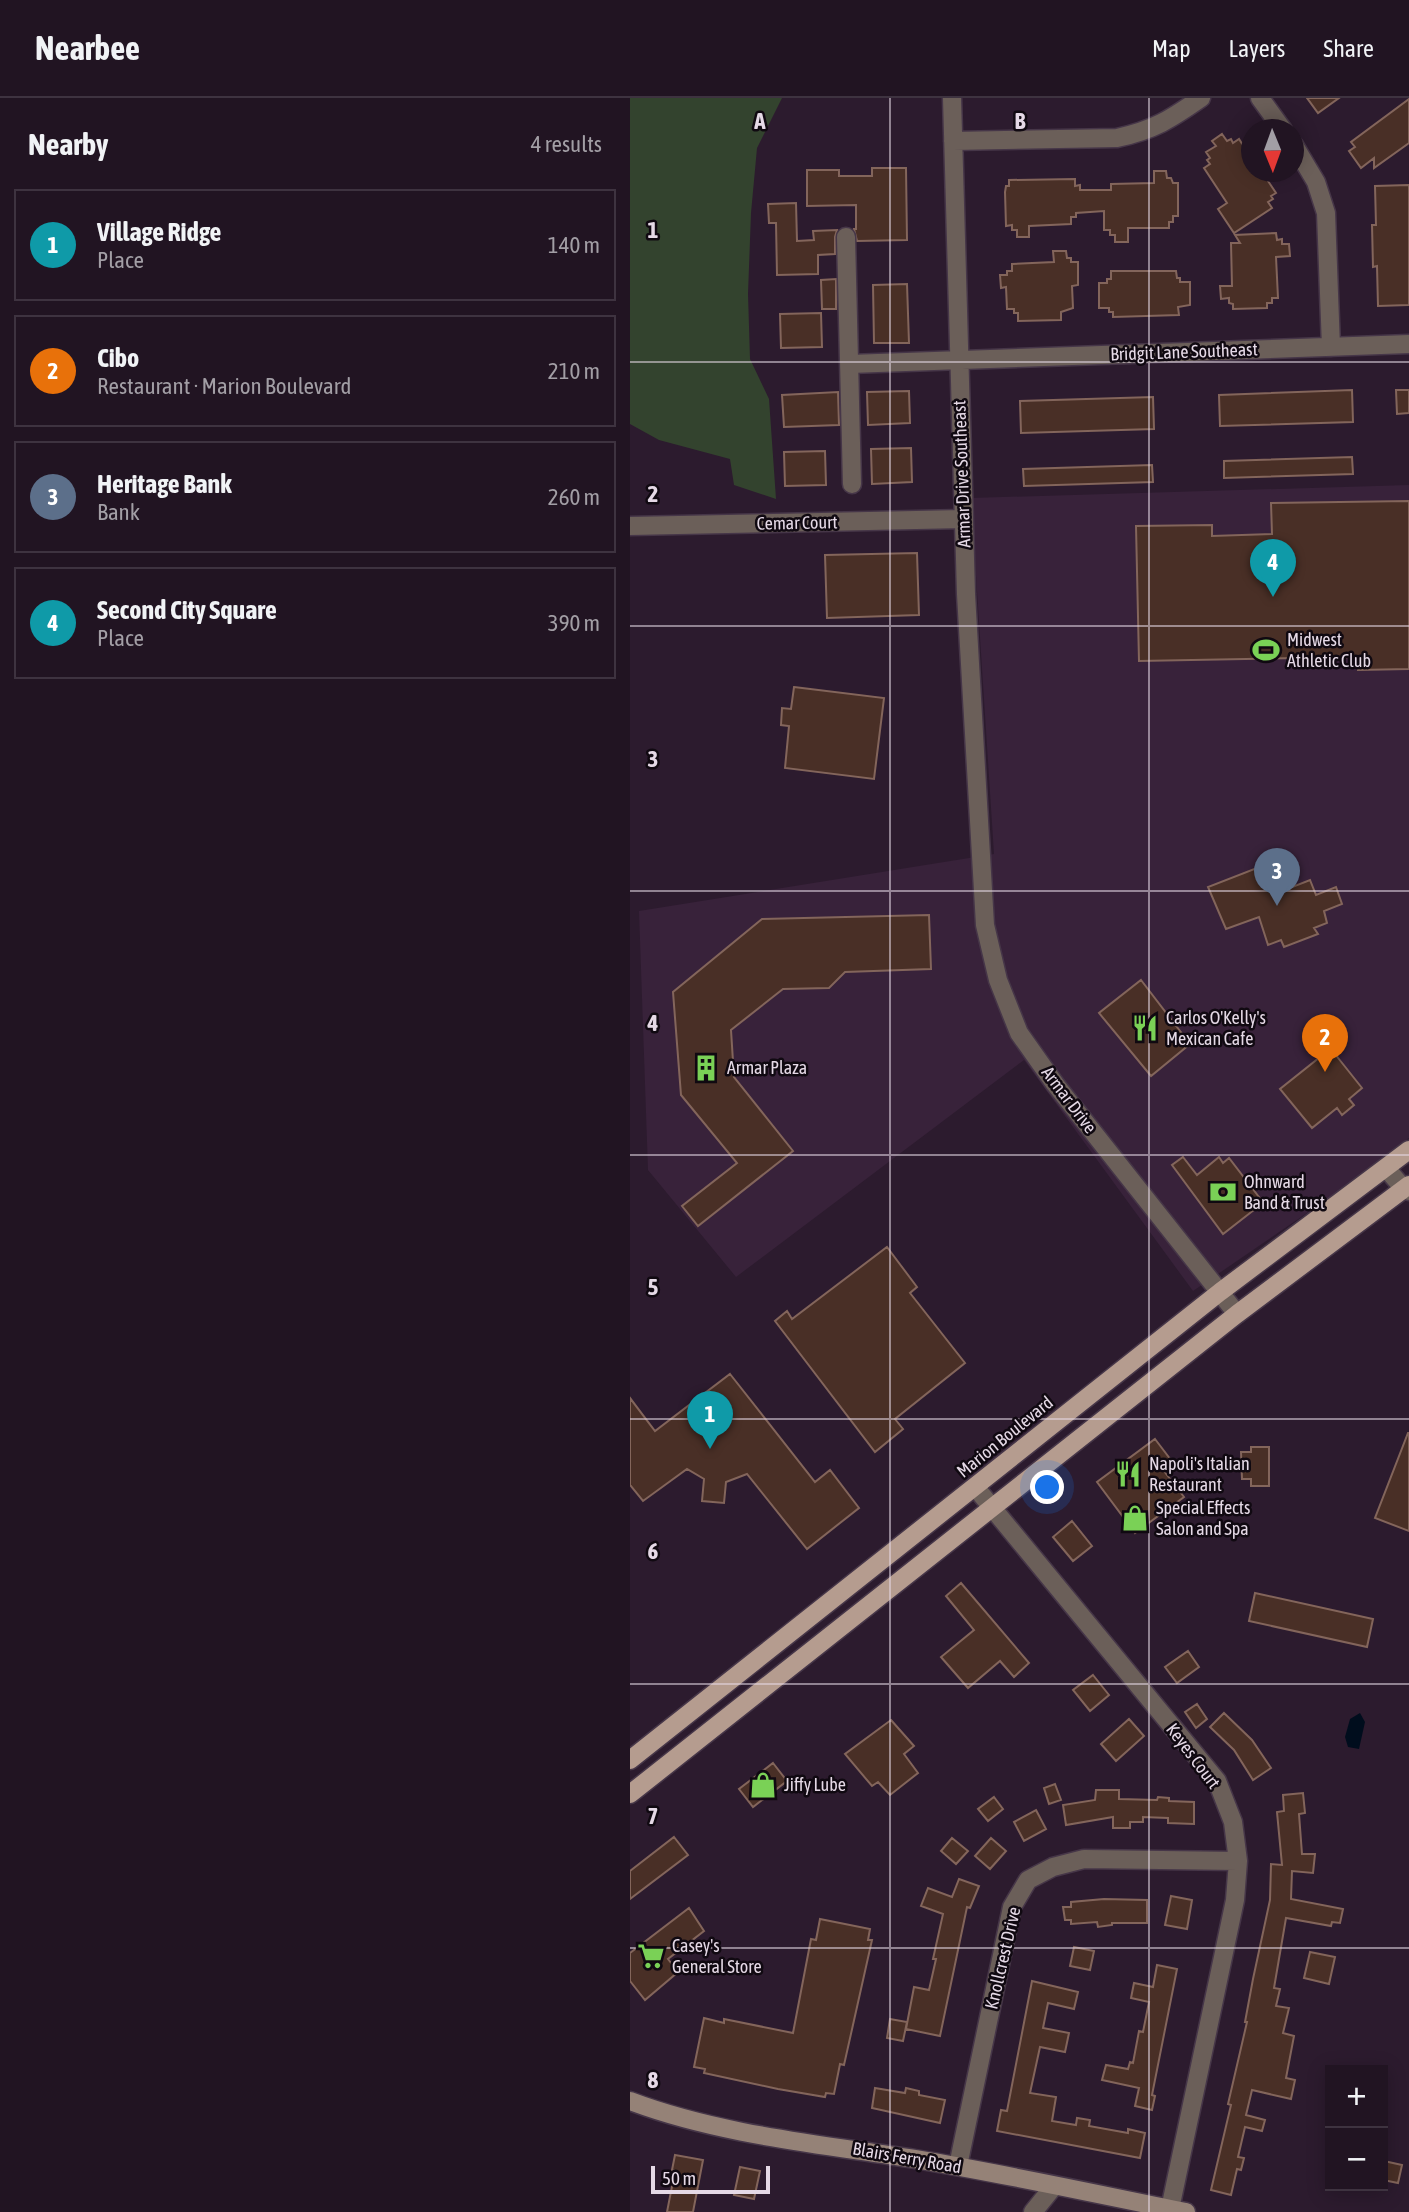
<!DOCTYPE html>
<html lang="en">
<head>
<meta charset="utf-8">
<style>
  body { margin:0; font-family:"Asap Condensed",sans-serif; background:#2d212f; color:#f1f3f6 }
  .controls { position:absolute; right:21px; bottom:21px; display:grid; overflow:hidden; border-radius:0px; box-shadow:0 4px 18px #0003 }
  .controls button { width:63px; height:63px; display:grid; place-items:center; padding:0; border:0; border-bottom:2px solid #3e3340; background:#211422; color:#f1f3f6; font:35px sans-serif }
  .compass { position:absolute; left:611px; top:21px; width:63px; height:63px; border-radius:50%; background:#211422; box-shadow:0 4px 18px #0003; rotate:179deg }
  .scale { position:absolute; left:21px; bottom:18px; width:119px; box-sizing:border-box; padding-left:7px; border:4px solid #e5d9e6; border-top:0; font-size:19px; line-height:24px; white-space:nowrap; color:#e5d9e6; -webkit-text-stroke:5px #100911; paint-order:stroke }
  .you { position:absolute; left:418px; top:1390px; width:24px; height:24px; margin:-18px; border:5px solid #fff; border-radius:50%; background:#1a73e8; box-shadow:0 0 0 10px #1a73e833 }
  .badge { display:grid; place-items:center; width:46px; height:46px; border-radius:50%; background:#7ad156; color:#fff; font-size:23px; font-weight:700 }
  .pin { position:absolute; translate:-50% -58px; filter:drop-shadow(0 2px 4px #0008) }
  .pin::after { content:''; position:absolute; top:37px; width:24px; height:21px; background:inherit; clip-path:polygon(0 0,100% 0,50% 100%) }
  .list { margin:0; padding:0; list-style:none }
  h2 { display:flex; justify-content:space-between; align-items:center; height:91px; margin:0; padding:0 28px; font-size:30px }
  h2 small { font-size:23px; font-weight:400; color:#a29ea5 }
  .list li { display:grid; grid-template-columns:46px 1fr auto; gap:21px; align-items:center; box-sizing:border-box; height:112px; margin:0 14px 14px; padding:0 14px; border:2px solid #3e3340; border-radius:0px }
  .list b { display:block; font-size:26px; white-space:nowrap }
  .list p { margin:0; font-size:23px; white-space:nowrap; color:#a29ea5 }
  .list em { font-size:23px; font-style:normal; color:#a29ea5 }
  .map { position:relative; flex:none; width:779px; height:2114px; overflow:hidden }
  header { display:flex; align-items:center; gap:42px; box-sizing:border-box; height:98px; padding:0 35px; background:#211422; border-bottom:2px solid #3e3340 }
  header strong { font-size:33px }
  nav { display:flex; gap:38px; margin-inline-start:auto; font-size:24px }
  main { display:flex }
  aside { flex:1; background:#211422 }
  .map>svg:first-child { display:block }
</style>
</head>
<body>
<header>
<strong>Nearbee</strong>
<nav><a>Map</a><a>Layers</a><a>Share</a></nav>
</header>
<main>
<aside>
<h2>Nearby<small>4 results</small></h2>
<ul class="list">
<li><span class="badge" style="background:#0f9aa8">1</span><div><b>Village Ridge</b><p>Place</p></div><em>140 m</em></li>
<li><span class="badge" style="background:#e8710a">2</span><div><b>Cibo</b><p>Restaurant · Marion Boulevard</p></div><em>210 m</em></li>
<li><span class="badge" style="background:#5c6f8a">3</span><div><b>Heritage Bank</b><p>Bank</p></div><em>260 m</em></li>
<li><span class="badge" style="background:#0f9aa8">4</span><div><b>Second City Square</b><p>Place</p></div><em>390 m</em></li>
</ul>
</aside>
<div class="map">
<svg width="779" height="2114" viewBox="0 0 779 2114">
  <rect width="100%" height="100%" fill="#2c1b2e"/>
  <!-- built -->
  <path fill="#38223a" d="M779,387v653l-77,58 -139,95 -169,-231 -288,217 -88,-107 -9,-259 355,-57 -23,-356z"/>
  <!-- green -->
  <path fill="#33432e" d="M0,0h152l-25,50 -6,65 -3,81 2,65 19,40 7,100 -42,-14 -4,-26 -71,-19 -29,-16z"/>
  <!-- water -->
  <path fill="#000d1d" d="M730,1615l5,9 -6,27 -11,-2 -3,-10 5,-18z"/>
  <!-- building -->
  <path fill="#492f26" stroke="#83655b" stroke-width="2" d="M677,0h32l-21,15z
    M779,1v44l-35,25v-10l-13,10 -12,-17 6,-4 -4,-5z
    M592,36l5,7 4,-2 2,4 6,-4 12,19v14h11l14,21 -5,3 2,3 -5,3 4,6 -38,25 -16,-24 9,-6 -23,-35 6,-4 -3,-4 3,-2 -4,-6 10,-6 -4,-5z
    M242,70h34l1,72 -50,1 -3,-12h2v-24l-49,1v-36h32v6h33z
    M524,73h12l1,7h4l2,5h5v33h-5v6h-4v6h-41v14h-13v-7h-5v-5h-6v-19l-28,2v4h-5v7l-42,2v11h-12v-7h-5v-5l-6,1 -1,-34 1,-6h3v-6l66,-1v7l5,-1v5h31v-6l43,-1z
    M779,87v120l-31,1 -1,-40 -4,1 -1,-42h4l-1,-39z
    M166,105l1,38 17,-1 -1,-9 24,-1 -2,7v17l-17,1v19l-41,1 -1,-52h-7l-1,-19z
    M646,135l1,7 5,-1v5h7l1,12 -14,1 2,41h-6v5h-5v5l-34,1v-5l-4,-1v-5l-8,1 -1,-13h12l-1,-43h9l-5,-8z
    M423,153h13l1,7h4v4h7v23l-6,1 1,22 -12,4v8l-43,1v-8h-4v-4h-7l-1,-22 -5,1 -1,-13h7v-4h5v-7l42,-2z
    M481,173h65l1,7h3v4h10v23l-12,2 1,8 -66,2v-5h-4v-4h-10v-25h8v-4h4z
    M206,181v30h-14l-1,-29z
    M277,186l2,59h-35l-1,-58z
    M191,215l1,34 -41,1 -1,-34z
    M722,292l1,32 -133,4 -1,-31z
    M766,292h13v23l-12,1z
    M279,293l1,32 -42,2 -1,-33z
    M208,294l1,33 -55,2 -2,-32z
    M523,299l1,32 -133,4 -1,-32z
    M281,350l1,34 -40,2 -1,-35z
    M195,353l1,34 -41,1 -1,-34z
    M722,359l1,17 -129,4v-17z
    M522,367l1,17 -129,4 -1,-17z
    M779,403v168l-51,1v-13l-219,4 -3,-135 76,-1v11l60,-2 -1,-31z
    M287,455l2,62 -92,3 -2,-63z
    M164,589l90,11 -10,81 -89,-11 4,-42 -8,-1 1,-17 9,1z
    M632,768l10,29 38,-15 6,15 20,-8 6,17 -18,7 3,12 -13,5 4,6 -34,13 -3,-7 -13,5 -9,-28 -33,12 -18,-42z
    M299,817l2,54 -86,3 -16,16 -46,1 -52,41 3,47 59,74 -95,75 -16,-20 55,-43 -56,-68 -8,-103 89,-73z
    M511,882l49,64 -39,32 -52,-63z
    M693,941l39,49 -13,11 5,6 -12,10 -5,-7 -25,20 -32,-39 40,-32 -8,-10z
    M553,1059l14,18 22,-18 4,6 6,-5 33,43 -4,3 1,2 -36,28 -51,-69z
    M257,1149l30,40 -7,6 55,70 -70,56 8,10 -28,23 -100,-131 12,-10 5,8z
    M100,1276l85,108 15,-12 29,38 -52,41 -60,-75 -21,8 -2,21 -22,-2 2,-22 -17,-10 -44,32 -13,-16v-87l25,33z
    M778,1335h1v98l-34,-13z
    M525,1341l19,25 -10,7 20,26 -49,36 -38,-51z
    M621,1349h18v39h-18v-7h-9l-1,-27h10z
    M442,1423l20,25 -19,15 -20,-24z
    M331,1485l68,80 -15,14 -14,-16 -32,27 -27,-31 33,-27 -28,-34z
    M625,1495l118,26 -6,28 -118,-26z
    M558,1553l11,16 -22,16 -12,-16z
    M463,1577l16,20 -19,16 -17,-21z
    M567,1606l10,15 -11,9 -11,-16z
    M594,1615l28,27 19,28 -18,12 -19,-30 -24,-23z
    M499,1621l15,17 -28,25 -15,-17z
    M261,1622l23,26 -10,8 14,19 -28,22 -12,-13 -6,4 -27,-32z
    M143,1665l14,18 -34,26 -14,-18z
    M425,1686l6,16 -12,4 -5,-16z
    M466,1692h23v9l38,1 1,-3 11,1v3l25,1v22l-26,-1v-5l-25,-1v5h-13v6h-17v-11l-47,8 -3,-20 32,-5z
    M673,1695l2,20 -6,1 3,40h13l-2,19 -21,-2 -1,28 52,10 -3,14 -8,-1 -1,4 -45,-8 -12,70 6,1 -4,17 13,2 -6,25 11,3 -8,42 9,2 -4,19 -39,-9 -6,25 19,5 -3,11 -17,-4 -7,30 6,1 -3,12 -4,-1 -6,26 -20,-5 20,-85 -3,-1 19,-82h-2l8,-43 17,-79 1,-36 11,1 -5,-53 7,-1 -1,-16z
    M364,1699l9,12 -15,12 -10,-12z
    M406,1712l10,19 -22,12 -10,-19z
    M44,1739l14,18 -58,44v-28z
    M322,1740l16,13 -12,13 -15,-13z
    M361,1740l15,13 -16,18 -15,-13z
    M329,1781l20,7 -9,22 -3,-1 -27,129 -34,-7 8,-42 15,3 7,-31h-3l10,-45 -22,-8 7,-18 24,9z
    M541,1798l21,4 -5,29 -22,-4z
    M474,1801l43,1v23h-35v2l-14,2 -1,-5 -26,2v-4h-6l-2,-13h8v-5z
    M59,1810l15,23 -36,28 10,13 -33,28 -15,-19v-28z
    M190,1821l50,10 -2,11h4l-28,125 -4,-1 -6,30 -8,-1 -1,4 -47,-8 -74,-16 1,-4 -11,-2 10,-49 20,5v-4l69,14 18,-94 5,1z
    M444,1849l20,4 -4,19 -20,-4z
    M680,1854l25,5 -6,27 -25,-6z
    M527,1867l20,4 -25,126 3,1 -3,14 -17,-4 4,-18 -37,-8 4,-15 22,4 2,-7 3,1 6,-32 4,1 6,-30 -18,-4 3,-15 19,4z
    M402,1883l46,11 -4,17 -26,-6 -5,25 26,5 -4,19 -25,-5 -10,46 26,4 -4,24 24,4 1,-7 13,2 -1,6 39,7v-4l17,4 -5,25 -143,-27 4,-21 6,1z
    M260,1921l17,3 -4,19 -16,-3z
    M245,1990l30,5 1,-5 13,3v4l26,5 -5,23 -68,-15z
    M45,2057l28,5 -10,52h-26l8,-41 -3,-1z
    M754,2063l18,4 -4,18 -15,-3z
    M110,2069l20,4 -6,28 -20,-4z"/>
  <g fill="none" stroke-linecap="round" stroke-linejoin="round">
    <!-- street casing -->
    <g stroke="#463648" stroke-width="21">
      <path id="street" d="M322,0l14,496 19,331 13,55 21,53 36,51 182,230
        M630,0l23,32
        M323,43l164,-3c37,-8 54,-19 84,-40
        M664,47l22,37 10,31 5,134
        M216,139l6,247
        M220,266l559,-20
        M0,428l333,-7
        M756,1070l18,21 5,2
        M346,1390l241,293 16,41 5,39 -3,39 -65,309
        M328,2068l54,-259 16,-27 25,-13 31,-8 154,2
        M403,2114l21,-26"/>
    </g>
    <!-- secondary casing -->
    <g stroke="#463648" stroke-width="21">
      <path id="secondary" d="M0,2003c90,34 190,43 285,58 91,15 181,35 271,53"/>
    </g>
    <!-- primary casing -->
    <g stroke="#463648" stroke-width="21">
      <path id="primary" d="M0,1662l590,-468 189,-142
        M0,1696l607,-480 172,-129"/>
    </g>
    <!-- street -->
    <use href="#street" stroke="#6b5f59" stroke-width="18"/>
    <!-- secondary -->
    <use href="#secondary" stroke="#958277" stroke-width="18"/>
    <!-- primary -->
    <use href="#primary" stroke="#b59c8f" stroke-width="18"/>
  </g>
  <!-- grid -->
  <path fill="none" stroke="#e5d9e6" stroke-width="2" stroke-opacity="0.55" d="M260,0v2114M519,0v2114M0,264h779M0,528h779M0,793h779M0,1057h779M0,1321h779M0,1586h779M0,1850h779"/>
  <!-- icons -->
  <defs>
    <g id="stadium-bare" transform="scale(2.1)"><path d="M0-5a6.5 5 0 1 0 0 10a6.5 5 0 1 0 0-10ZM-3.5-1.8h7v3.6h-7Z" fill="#7ad156" stroke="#100911" stroke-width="2.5" paint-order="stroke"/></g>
    <g id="restaurant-bare" transform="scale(2.1)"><path d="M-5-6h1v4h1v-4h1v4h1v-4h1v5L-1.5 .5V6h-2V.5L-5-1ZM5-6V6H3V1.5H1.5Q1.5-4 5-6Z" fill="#7ad156" stroke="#100911" stroke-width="2.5" paint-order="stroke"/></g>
    <g id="building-bare" transform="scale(2.1)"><path d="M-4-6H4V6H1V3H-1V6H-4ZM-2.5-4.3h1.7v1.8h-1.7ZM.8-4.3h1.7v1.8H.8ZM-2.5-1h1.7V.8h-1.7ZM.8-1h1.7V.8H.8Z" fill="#7ad156" stroke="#100911" stroke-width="2.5" paint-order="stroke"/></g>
    <g id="bank-bare" transform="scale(2.1)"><path d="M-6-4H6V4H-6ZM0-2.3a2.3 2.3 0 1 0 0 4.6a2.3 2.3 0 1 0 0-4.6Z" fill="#7ad156" stroke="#100911" stroke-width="2.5" paint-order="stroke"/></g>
    <g id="shop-bare" transform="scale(2.1)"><path d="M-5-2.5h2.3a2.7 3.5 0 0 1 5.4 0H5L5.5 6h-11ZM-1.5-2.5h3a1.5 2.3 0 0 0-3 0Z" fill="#7ad156" stroke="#100911" stroke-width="2.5" paint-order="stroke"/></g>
    <g id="supermarket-bare" transform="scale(2.1)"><path d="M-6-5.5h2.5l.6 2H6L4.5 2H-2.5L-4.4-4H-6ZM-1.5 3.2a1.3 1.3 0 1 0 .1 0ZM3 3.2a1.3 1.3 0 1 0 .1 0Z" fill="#7ad156" stroke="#100911" stroke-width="2.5" paint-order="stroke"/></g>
  </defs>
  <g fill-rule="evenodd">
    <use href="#stadium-bare" x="636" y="552"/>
    <use href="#restaurant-bare" x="515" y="930"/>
    <use href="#building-bare" x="76" y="970"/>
    <use href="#bank-bare" x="593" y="1094"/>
    <use href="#restaurant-bare" x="498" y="1376"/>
    <use href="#shop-bare" x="505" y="1420"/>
    <use href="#shop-bare" x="133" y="1687"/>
    <use href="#supermarket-bare" x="21" y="1858"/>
  </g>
  <g text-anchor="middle" stroke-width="5" stroke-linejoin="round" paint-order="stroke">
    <!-- street labels -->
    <g font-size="18" fill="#e5d9e6" stroke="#100911">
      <text transform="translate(554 254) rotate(-2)" y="6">Bridgit Lane Southeast</text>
      <text transform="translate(332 376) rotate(-92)" y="6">Armar Drive Southeast</text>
      <text transform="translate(167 425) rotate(-1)" y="6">Cemar Court</text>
      <text transform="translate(439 1002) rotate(53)" y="6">Armar Drive</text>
      <text transform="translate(375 1339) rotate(-39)" y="6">Marion Boulevard</text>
      <text transform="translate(563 1658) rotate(53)" y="6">Keyes Court</text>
      <text transform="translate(373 1860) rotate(-77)" y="6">Knollcrest Drive</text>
      <text transform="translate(277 2060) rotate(10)" y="6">Blairs Ferry Road</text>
    </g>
    <!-- poi labels -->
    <g font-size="18" fill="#e5d9e6" stroke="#100911" text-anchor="start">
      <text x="657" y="548">Midwest<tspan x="657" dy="21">Athletic Club</tspan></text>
      <text x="536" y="926">Carlos O'Kelly's<tspan x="536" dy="21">Mexican Cafe</tspan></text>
      <text x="97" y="976">Armar Plaza</text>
      <text x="614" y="1090">Ohnward<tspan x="614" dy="21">Band &amp; Trust</tspan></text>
      <text x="519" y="1372">Napoli's Italian<tspan x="519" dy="21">Restaurant</tspan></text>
      <text x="526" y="1416">Special Effects<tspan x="526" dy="21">Salon and Spa</tspan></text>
      <text x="154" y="1693">Jiffy Lube</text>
      <text x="42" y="1854">Casey's<tspan x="42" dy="21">General Store</tspan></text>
    </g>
  </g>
  <g font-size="23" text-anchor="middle" font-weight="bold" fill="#e5d9e6" stroke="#100911" stroke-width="5" stroke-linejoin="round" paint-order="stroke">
    <text x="130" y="31">A</text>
    <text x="390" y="31">B</text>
    <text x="23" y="140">1</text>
    <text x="23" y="404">2</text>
    <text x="23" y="669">3</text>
    <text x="23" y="933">4</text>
    <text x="23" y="1197">5</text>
    <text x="23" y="1461">6</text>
    <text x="23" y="1726">7</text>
    <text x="23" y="1990">8</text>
  </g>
</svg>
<div class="controls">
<button>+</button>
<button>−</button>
</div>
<svg class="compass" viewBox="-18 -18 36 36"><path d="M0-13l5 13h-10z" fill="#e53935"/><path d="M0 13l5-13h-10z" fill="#a29ea5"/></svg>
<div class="scale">50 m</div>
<div class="you"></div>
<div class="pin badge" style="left:80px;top:1351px;background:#0f9aa8">1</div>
<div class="pin badge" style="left:695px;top:974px;background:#e8710a">2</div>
<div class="pin badge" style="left:647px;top:808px;background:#5c6f8a">3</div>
<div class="pin badge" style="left:643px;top:499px;background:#0f9aa8">4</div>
</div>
</main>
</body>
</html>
